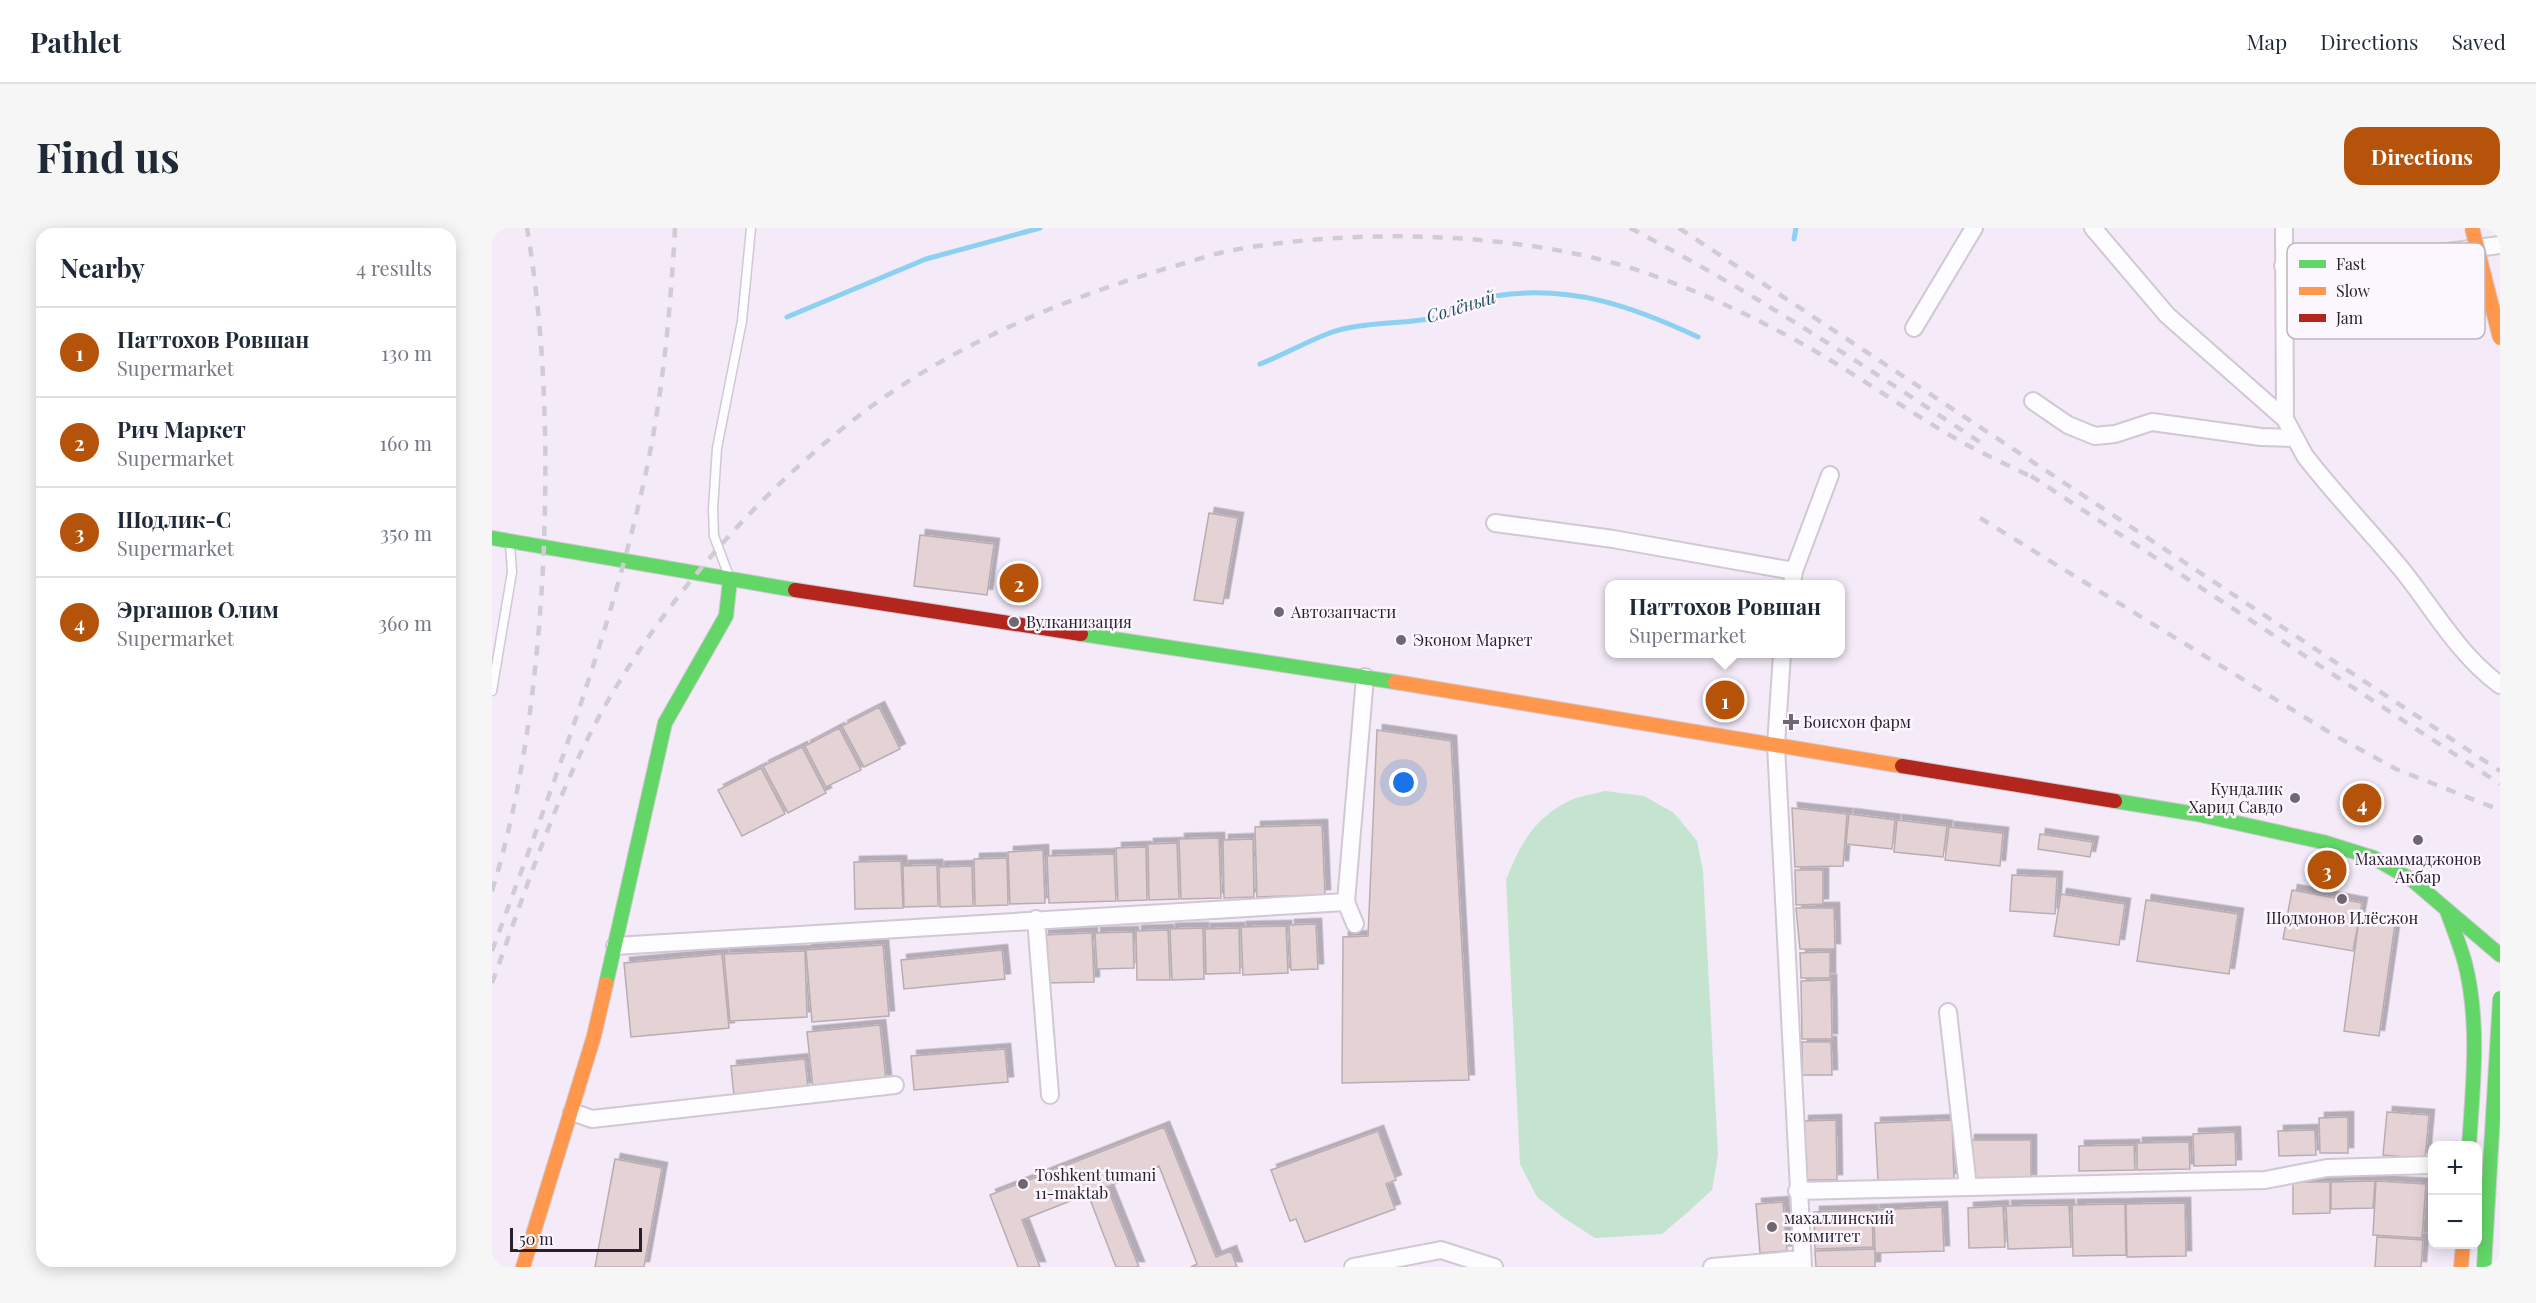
<!DOCTYPE html>
<html lang="en">
<head>
<meta charset="utf-8">
<style>
  body { margin:0; font-family:"Playfair Display",serif; background:#f6f6f7; color:#1f2937 }
  .controls { position:absolute; right:18px; bottom:18px; display:grid; overflow:hidden; border-radius:12px; box-shadow:0 3px 15px #0003 }
  .controls button { width:54px; height:54px; display:grid; place-items:center; padding:0; border:0; border-bottom:2px solid #e0e1e3; background:#fff; color:#1f2937; font:30px sans-serif }
  .scale { position:absolute; left:18px; bottom:15px; width:132px; box-sizing:border-box; padding-left:6px; border:3px solid #29202c; border-top:0; font-size:16px; line-height:21px; white-space:nowrap; color:#29202c; -webkit-text-stroke:4px #fcf7fe; paint-order:stroke }
  .you { position:absolute; left:912px; top:555px; width:21px; height:21px; margin:-15px; border:4px solid #fff; border-radius:50%; background:#1a73e8; box-shadow:0 0 0 9px #1a73e833 }
  .badge { display:grid; place-items:center; width:39px; height:39px; border-radius:50%; background:#b45309; color:#fff; font-size:20px; font-weight:700 }
  .pin { position:absolute; translate:-50% -50%; border:3px solid #fff; box-shadow:0 2px 6px #0006 }
  .popup { position:absolute; left:1113px; top:352px; width:240px; height:78px; box-sizing:border-box; display:grid; place-content:center; border-radius:12px; background:#fff; filter:drop-shadow(0 2px 4px #0005); font-size:20px; white-space:nowrap; color:#747a83 }
  .popup b { font-size:22px; color:#1f2937 }
  .popup::after { content:''; position:absolute; left:50%; top:100%; margin-left:-12px; border:12px solid transparent; border-top-color:#fff }
  .list { margin:0; padding:0; list-style:none }
  h2 { display:flex; justify-content:space-between; align-items:center; height:78px; margin:0; padding:0 24px; font-size:26px }
  h2 small { font-size:20px; font-weight:400; color:#747a83 }
  .list li { display:grid; grid-template-columns:39px 1fr auto; gap:18px; align-items:center; box-sizing:border-box; height:90px; padding:0 24px; border-top:2px solid #e0e1e3 }
  .list b { display:block; font-size:22px; white-space:nowrap }
  .list p { margin:0; font-size:20px; white-space:nowrap; color:#747a83 }
  .list em { font-size:20px; font-style:normal; color:#747a83 }
  .map { position:relative; flex:none; width:2008px; height:1039px; overflow:hidden; border-radius:18px }
  header { display:flex; align-items:center; gap:36px; box-sizing:border-box; height:84px; padding:0 30px; background:#fff; border-bottom:2px solid #e0e1e3 }
  header strong { font-size:28px }
  nav { display:flex; gap:33px; margin-inline-start:auto; font-size:21px }
  .intro { display:flex; align-items:center; justify-content:space-between; box-sizing:border-box; height:144px; padding:0 36px }
  h1 { margin:0; font-size:42px }
  .button { padding:15px 27px; border-radius:18px; background:#b45309; color:#fff; font-size:21px; font-weight:700 }
  main { display:flex; gap:36px; padding:0 36px }
  aside { flex:1; background:#fff; border-radius:18px; box-shadow:0 3px 15px #0003 }
  .map>svg:first-child { display:block }
</style>
</head>
<body>
<header>
<strong>Pathlet</strong>
<nav><a>Map</a><a>Directions</a><a>Saved</a></nav>
</header>
<div class="intro"><h1>Find us</h1><a class="button">Directions</a></div>
<main>
<aside>
<h2>Nearby<small>4 results</small></h2>
<ul class="list">
<li><span class="badge">1</span><div><b>Паттохов Ровшан</b><p>Supermarket</p></div><em>130 m</em></li>
<li><span class="badge">2</span><div><b>Рич Маркет</b><p>Supermarket</p></div><em>160 m</em></li>
<li><span class="badge">3</span><div><b>Шодлик-С</b><p>Supermarket</p></div><em>350 m</em></li>
<li><span class="badge">4</span><div><b>Эргашов Олим</b><p>Supermarket</p></div><em>360 m</em></li>
</ul>
</aside>
<div class="map">
<svg width="2008" height="1039" viewBox="0 0 2008 1039">
  <defs>
    <filter id="shadow"><feDropShadow dx="5.5" dy="-5.5" stdDeviation="0" flood-color="#0004"/></filter>
  </defs>
  <rect width="100%" height="100%" fill="#f4eaf8"/>
  <!-- green -->
  <path fill="#c5e4cf" d="M1113,563l39,5 30,17 23,28 6,30 15,284 -6,35 -24,22 -26,22 -32,2 -35,2 -31,-20 -27,-21 -17,-33 -14,-284c13,-34 28,-62 63,-79 10,-5 25,-7 36,-10z"/>
  <g fill="none" stroke-linecap="round" stroke-linejoin="round">
    <!-- stream -->
    <path stroke="#8cd1f1" stroke-width="5" d="M1302,11l2,-11
      M295,89l139,-58 114,-31
      M768,136c23,-9 44,-21 67,-30 34,-13 73,-9 108,-16 21,-5 40,-19 60,-22 74,-12 137,10 203,41"/>
  </g>
  <!-- building -->
  <path fill="#e4d2d4" stroke="#b9adb2" stroke-width="1.5" filter="url(#shadow)" d="M717,285l29,5 -15,86 -29,-4z
    M428,307l74,9 -7,51 -73,-9z
    M387,479l21,42 -36,18 -22,-41z
    M347,500l22,42 -35,17 -21,-41z
    M885,502l74,11 18,339 -127,3 1,-146 25,-1z
    M310,519l24,46 -38,20 -25,-47z
    M269,540l24,46 -43,22 -24,-46z
    M1300,580l55,6 -4,52 -48,1z
    M1357,586l46,6 -3,29 -46,-5z
    M1405,592l50,6 -4,31 -49,-5z
    M830,597l3,70 -68,2 -2,-70z
    M1457,599l54,6 -3,33 -55,-6z
    M1548,606l53,8 -3,15 -52,-8z
    M727,610l2,60 -40,1 -2,-60z
    M761,611l1,58 -30,1 -1,-58z
    M685,615l2,56 -30,1 -1,-56z
    M654,619l1,53 -29,1 -2,-53z
    M551,622l2,53 -35,1 -2,-52z
    M622,626l2,47 -67,2 -2,-47z
    M515,630l1,47 -33,1 -1,-47z
    M409,633l2,47 -48,1 -1,-47z
    M445,637l1,41 -34,1 -1,-41z
    M480,638l1,40 -33,1 -1,-40z
    M1303,642h28v34l-27,1z
    M1520,647l45,2 -2,37 -45,-3z
    M1800,662l70,13 -9,48 -70,-12z
    M1569,666l64,10 -6,41 -65,-9z
    M1654,672l92,14 -9,60 -92,-13z
    M1304,680h38l1,41h-35z
    M1867,691l36,5 -16,112 -35,-5z
    M824,696l2,45 -27,1 -2,-45z
    M794,698l2,47 -45,2 -2,-48z
    M711,700l1,51 -32,1 -2,-51z
    M747,700l1,45 -34,1 -1,-45z
    M676,702l2,50h-33l-1,-49z
    M641,704l1,36 -37,1 -2,-36z
    M600,705l2,49 -50,1 -1,-48z
    M391,717l6,71 -77,6 -6,-72z
    M510,722l3,29 -101,10 -3,-29z
    M313,723l2,66 -77,4 -6,-67z
    M1338,724v26h-29l-1,-25z
    M230,726l7,74 -98,9 -7,-74z
    M1339,752l1,59h-30l-1,-58z
    M388,797l6,55 -73,8 -6,-56z
    M1310,814h29l1,33h-30z
    M513,821l3,33 -94,8 -3,-34z
    M313,831l3,29 -74,8 -3,-30z
    M1895,884l42,3 -4,44 -42,-4z
    M1856,889v36h-28l-1,-35z
    M1344,892l1,60h-32l-2,-59z
    M1460,892l2,59 -76,2 -3,-58z
    M672,899l52,130 15,-6 6,16h-46l6,-3 -38,-98 -52,21 32,80h-23l-28,-73 -66,26 18,47h-22l-28,-72z
    M1823,902l1,25 -37,1 -1,-25z
    M886,903l18,49 -10,4 9,25 -90,33 -9,-23 -6,2 -19,-51z
    M1743,904l1,33 -42,1 -1,-32z
    M1477,912h62v40l-62,-1z
    M1697,914l1,27 -53,1v-27z
    M1642,917l1,25 -56,1v-25z
    M123,931l47,9 -18,99h-49z
    M1883,953l-2,27 -42,1v-27z
    M1884,953l50,3 -4,54 -49,-3z
    M1801,954h37v31l-37,1z
    M1291,974l4,49 -27,2 -4,-49z
    M1693,975l1,53 -59,1 -1,-53z
    M1633,976l1,51 -53,1 -1,-51z
    M1577,977l2,42 -63,2 -2,-43z
    M1511,978l2,41 -36,1 -1,-40z
    M1450,979l2,44 -69,2 -1,-43z
    M1380,982l1,37 -58,2 -1,-37z
    M1885,1009l46,3 -2,27h-46z
    M1383,1021v18h-59l-1,-16z"/>
  <g fill="none" stroke-linecap="round" stroke-linejoin="round">
    <!-- lane casing -->
    <g stroke="#d1c8d4" stroke-width="11">
      <path id="lane" d="M238,351l-16,-43 -1,-27 4,-61 25,-127 9,-93
        M0,463l20,-119 -2,-28"/>
    </g>
    <!-- street casing -->
    <g stroke="#d1c8d4" stroke-width="20">
      <path id="street" d="M1601,0l74,87 118,104
        M1792,0l1,191 20,37c31,40 66,76 98,115 31,39 56,84 97,114
        M1791,38l112,-7 105,-14
        M1422,100l60,-100
        M1541,173l35,24 27,11 20,-2 37,-12 109,15 32,1
        M1003,295l118,16 181,32
        M1300,356l2,-13 36,-96
        M1290,426l-6,91 27,522
        M544,691l14,176
        M863,696l-9,-22 19,-225
        M123,718l731,-44
        M1456,784l20,175
        M80,884l20,7 303,-34
        M1305,963l468,-11 62,-12 105,-3
        M861,1039l88,-17 53,17
        M1220,1039l90,-8"/>
    </g>
    <!-- fast casing -->
    <g stroke="#d1c8d4" stroke-width="16">
      <path id="fast" d="M0,310l303,52
        M589,406l314,48
        M1623,573l81,13 127,28 51,16 38,22 88,75
        M1955,683c6,17 13,34 18,52 15,59 8,123 4,183
        M114,756l59,-261 61,-107 4,-36"/>
    </g>
    <!-- slow casing -->
    <g stroke="#d1c8d4" stroke-width="16">
      <path id="slow" d="M903,454l507,84
        M31,1039l71,-231 12,-52
        M1969,1039l2,-23"/>
    </g>
    <!-- jam casing -->
    <g stroke="#d1c8d4" stroke-width="16">
      <path id="jam" d="M303,362l286,44
        M1410,538l213,35"/>
    </g>
    <!-- lane -->
    <use href="#lane" stroke="#fdfcfe" stroke-width="8"/>
    <!-- street -->
    <use href="#street" stroke="#fdfcfe" stroke-width="16"/>
    <!-- fast -->
    <use href="#fast" stroke="#63d668" stroke-width="14"/>
    <!-- slow -->
    <use href="#slow" stroke="#ff974d" stroke-width="14"/>
    <!-- jam -->
    <use href="#jam" stroke="#b3261e" stroke-width="14"/>
    <!-- rail -->
    <path stroke="#d0cdd2" stroke-width="4.5" stroke-dasharray="10 10" stroke-linecap="butt" d="M1138,0c124,64 240,142 356,218
      M1187,0l821,543
      M1539,248l469,308
      M1488,290l352,216 64,35 104,41
      M0,663c32,-104 45,-215 51,-323 5,-114 3,-227 -16,-340
      M0,723c54,-147 111,-296 147,-448 22,-90 31,-183 36,-275
      M0,755c36,-98 67,-200 121,-291 64,-107 155,-209 256,-284 89,-65 196,-110 302,-141 19,-5 38,-12 57,-16 123,-23 280,-20 400,16 63,20 123,48 180,80 54,31 105,68 159,98 23,12 47,23 71,35"/>
    <!-- fast-bridge casing -->
    <g stroke="#d0cbd2" stroke-width="16" stroke-linecap="butt">
      <path id="fast-bridge" d="M1992,1039l16,-269"/>
    </g>
    <!-- slow-bridge casing -->
    <g stroke="#d0cbd2" stroke-width="16" stroke-linecap="butt">
      <path id="slow-bridge" d="M1980,0l28,110"/>
    </g>
    <!-- fast-bridge -->
    <use href="#fast-bridge" stroke="#63d668" stroke-width="14"/>
    <!-- slow-bridge -->
    <use href="#slow-bridge" stroke="#ff974d" stroke-width="14"/>
  </g>
  <!-- markers -->
  <g fill="#706773" stroke="#fcf7fe" stroke-width="2">
    <circle cx="787" cy="384" r="6"/>
    <circle cx="522" cy="394" r="6"/>
    <circle cx="909" cy="412" r="6"/>
    <path d="M1296 485h6v6h6v6h-6v6h-6v-6h-6v-6h6z"/>
    <circle cx="1803" cy="570" r="6"/>
    <circle cx="1926" cy="612" r="6"/>
    <circle cx="1850" cy="671" r="6"/>
    <circle cx="531" cy="956" r="6"/>
    <circle cx="1280" cy="999" r="6"/>
  </g>
  <g text-anchor="middle" stroke-width="5" stroke-linejoin="round" paint-order="stroke">
    <!-- poi labels -->
    <g font-size="16" fill="#29202c" stroke="#fcf7fe" text-anchor="start">
      <text x="799" y="390">Автозапчасти</text>
      <text x="534" y="400">Вулканизация</text>
      <text x="921" y="418">Эконом Маркет</text>
      <text x="1311" y="500">Боисхон фарм</text>
      <text x="1791" y="567" text-anchor="end">Кундалик<tspan x="1791" dy="18">Харид Савдо</tspan></text>
      <text x="1926" y="637" text-anchor="middle">Махаммаджонов<tspan x="1926" dy="18">Акбар</tspan></text>
      <text x="1850" y="696" text-anchor="middle">Шодмонов Илёсжон</text>
      <text x="543" y="953">Toshkent tumani<tspan x="543" dy="18">11-maktab</tspan></text>
      <text x="1292" y="996">махаллинский<tspan x="1292" dy="18">коммитет</tspan></text>
    </g>
    <!-- water labels -->
    <g font-size="18" font-style="italic" fill="#204c5d" stroke="#fcf7fe">
      <text transform="translate(969 79) rotate(-17)" y="6">Солёный</text>
    </g>
  </g>
  <!-- legend -->
  <rect x="1795" y="15" width="198" height="96" rx="9" fill="#fcf7fe" stroke="#bdb6bf" stroke-width="1.5"/>
  <rect x="1807" y="32" width="27" height="8" fill="#63d668"/>
  <rect x="1807" y="59" width="27" height="8" fill="#ff974d"/>
  <rect x="1807" y="86" width="27" height="8" fill="#b3261e"/>
  <g font-size="16" fill="#29202c">
    <text x="1844" y="42">Fast</text>
    <text x="1844" y="69">Slow</text>
    <text x="1844" y="96">Jam</text>
  </g>
</svg>
<div class="controls">
<button>+</button>
<button>−</button>
</div>
<div class="scale">50 m</div>
<div class="you"></div>
<div class="pin badge" style="left:1233px;top:472px">1</div>
<div class="popup"><b>Паттохов Ровшан</b>Supermarket</div>
<div class="pin badge" style="left:527px;top:355px">2</div>
<div class="pin badge" style="left:1835px;top:642px">3</div>
<div class="pin badge" style="left:1870px;top:575px">4</div>
</div>
</main>
</body>
</html>
